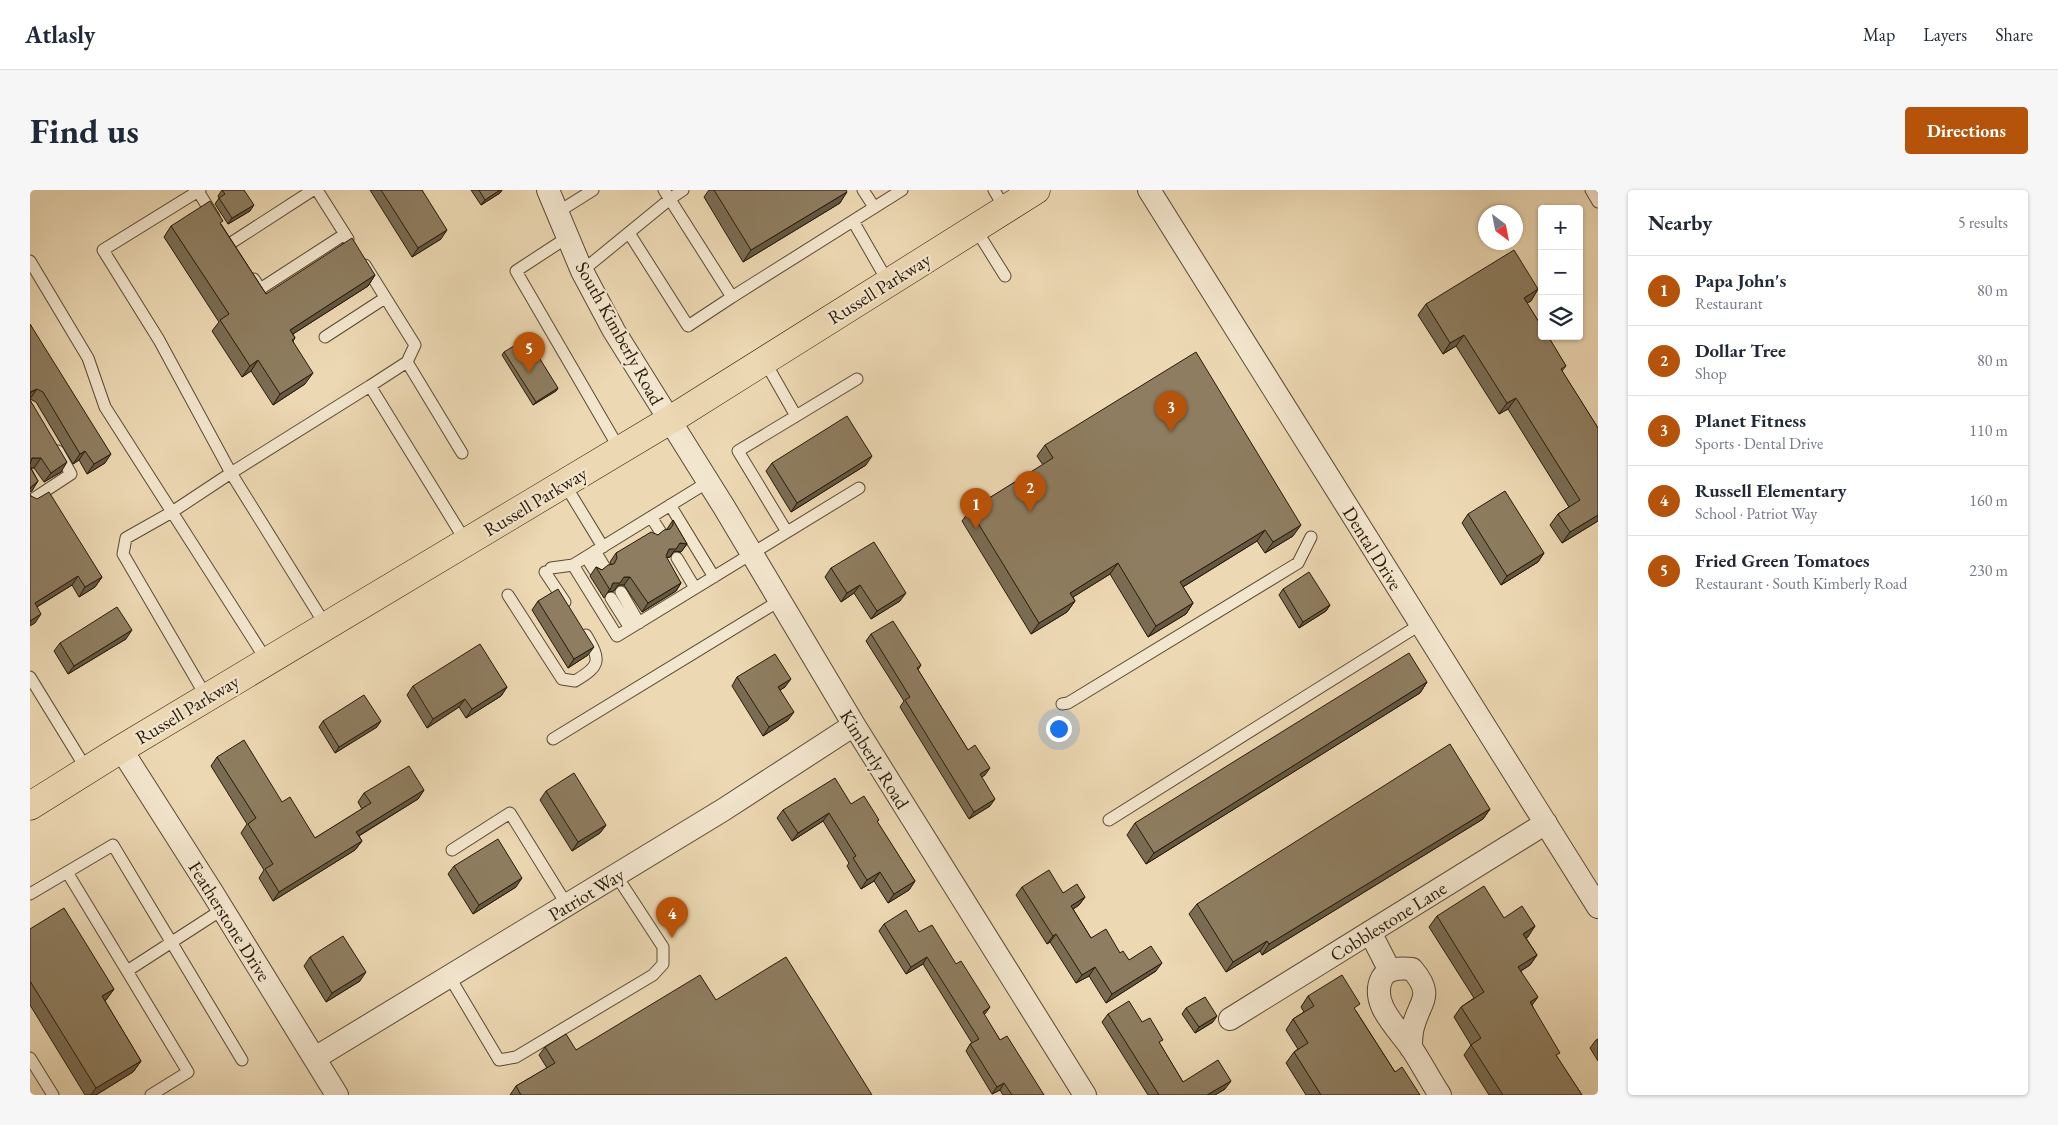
<!DOCTYPE html>
<html lang="en">
<head>
<meta charset="utf-8">
<style>
  body { margin:0; font-family:"EB Garamond",serif; background:#f6f6f7; color:#1f2937 }
  .controls { position:absolute; right:15px; top:15px; display:grid; overflow:hidden; border-radius:5px; box-shadow:0 1px 4px #0004 }
  .controls button { width:45px; height:45px; display:grid; place-items:center; padding:0; border:0; border-bottom:1px solid #e0e1e3; background:#fff; color:#1f2937; font:25px sans-serif }
  .compass { position:absolute; left:1448px; top:15px; width:45px; height:45px; border-radius:50%; background:#fff; box-shadow:0 1px 4px #0004; rotate:148deg }
  .you { position:absolute; left:1028px; top:538px; width:18px; height:18px; margin:-12px; border:4px solid #fff; border-radius:50%; background:#1a73e8; box-shadow:0 0 0 8px #1a73e833 }
  .badge { display:grid; place-items:center; width:32px; height:32px; border-radius:50%; background:#b45309; color:#fff; font-size:16px; font-weight:700 }
  .pin { position:absolute; translate:-50% -41px; filter:drop-shadow(0 1px 2px #0008) }
  .pin::after { content:''; position:absolute; top:26px; width:18px; height:15px; background:inherit; clip-path:polygon(0 0,100% 0,50% 100%) }
  .list { margin:0; padding:0; list-style:none }
  h2 { display:flex; justify-content:space-between; align-items:center; height:65px; margin:0; padding:0 20px; font-size:21px }
  h2 small { font-size:16px; font-weight:400; color:#747a83 }
  .list li { display:grid; grid-template-columns:32px 1fr auto; gap:15px; align-items:center; box-sizing:border-box; height:70px; padding:0 20px; border-top:1px solid #e0e1e3 }
  .list b { display:block; font-size:19px; white-space:nowrap }
  .list p { margin:0; font-size:16px; white-space:nowrap; color:#747a83 }
  .list em { font-size:16px; font-style:normal; color:#747a83 }
  .icon { flex:none; width:28px; height:28px; fill:none; stroke:currentColor; stroke-width:2; stroke-linecap:round; stroke-linejoin:round }
  .map { position:relative; flex:none; width:1568px; height:905px; overflow:hidden; border-radius:5px }
  header { display:flex; align-items:center; gap:30px; box-sizing:border-box; height:70px; padding:0 25px; background:#fff; border-bottom:1px solid #e0e1e3 }
  header strong { font-size:24px }
  nav { display:flex; gap:28px; margin-inline-start:auto; font-size:18px }
  .intro { display:flex; align-items:center; justify-content:space-between; box-sizing:border-box; height:120px; padding:0 30px }
  h1 { margin:0; font-size:35px }
  .button { padding:12px 22px; border-radius:5px; background:#b45309; color:#fff; font-size:18px; font-weight:700 }
  main { display:flex; gap:30px; padding:0 30px }
  aside { flex:1; background:#fff; border-radius:5px; box-shadow:0 1px 4px #0004 }
  .map>svg:first-child { display:block }
</style>
</head>
<body>
<header>
<strong>Atlasly</strong>
<nav><a>Map</a><a>Layers</a><a>Share</a></nav>
</header>
<div class="intro"><h1>Find us</h1><a class="button">Directions</a></div>
<main>
<div class="map">
<svg width="1568" height="905" viewBox="0 0 1568 905">
  <rect width="100%" height="100%" fill="#ecd8b3"/>
  <filter id="stains"><feTurbulence type="fractalNoise" baseFrequency=".004" numOctaves="4"/><feColorMatrix values="0 0 0 0 .2 0 0 0 0 .09 0 0 0 0 .02 0 0 0 .5 -.17"/></filter>
  <radialGradient id="worn" r=".72"><stop offset=".6" stop-color="#630" stop-opacity="0"/><stop offset="1" stop-color="#630" stop-opacity=".3"/></radialGradient>
  <g fill="none" stroke-linecap="round" stroke-linejoin="round">
    <!-- lane casing -->
    <g stroke="#594a32" stroke-width="13">
      <path id="lane" d="M170,0l-97,60 56,90 72,133 -59,39 95,149
        M287,0l31,49
        M634,0l68,107 170,-107
        M833,0l11,17
        M964,0l11,19
        M1561,0l7,12
        M168,1l16,26
        M528,22l35,-22
        M823,31l35,61
        M945,38l30,48
        M599,43l59,93 44,-29
        M538,47l-52,34 104,179
        M201,53l82,-53
        M0,71l58,97 17,49 67,105 -46,26 -3,16 84,144
        M335,75l50,80 -8,17
        M552,81l88,-72 13,-9
        M224,89l6,10 85,-55
        M295,147l60,-39
        M734,170l32,56 61,-37
        M340,196l37,-24 55,91
        M678,292l-135,83 44,71 242,-148
        M534,293l39,64
        M0,311l41,-27 -13,-23
        M640,315l44,72
        M621,327l9,14
        M757,342l-49,-81 58,-35
        M565,361l9,15
        M556,367l9,14
        M647,368l18,30
        M521,378l22,-3
        M515,382l20,30
        M591,402l18,31
        M478,405l54,84 13,2c26,-15 26,-21 11,-46
        M581,408l19,30
        M296,436l-95,-153 139,-87 96,156
        M0,487l57,93
        M1032,514l6,-1 230,-140 13,-26
        M523,549l226,-138
        M1079,630l312,-196
        M422,660l58,-37 57,92
        M37,682l60,99 96,-62
        M0,704l83,-49 129,215
        M97,781l61,101 -37,23
        M419,786l50,84 17,-3 137,-82 10,-11v-17l-47,-72
        M0,868l23,37"/>
    </g>
    <!-- street casing -->
    <g stroke="#594a32" stroke-width="24">
      <path id="street" d="M518,0l34,81 32,60 110,176 130,218 231,370
        M1119,0l449,717
        M91,559l91,143 125,203
        M1340,742l20,39
        M1200,829l316,-196
        M1381,858c0,-7 0,-14 2,-21 7,-27 22,-31 -1,-58 -10,-1 -24,-2 -30,9 -13,26 17,51 30,71 10,15 18,31 28,46
        M285,868l408,-248 131,-85"/>
    </g>
    <!-- primary casing -->
    <g stroke="#281a07" stroke-width="29">
      <path id="primary" d="M0,616l91,-57 549,-329 366,-230"/>
    </g>
    <!-- lane -->
    <use href="#lane" stroke="#f3e6ce" stroke-width="11"/>
    <!-- street -->
    <use href="#street" stroke="#f3e6ce" stroke-width="22"/>
    <!-- primary -->
    <use href="#primary" stroke="#ecd8b3" stroke-width="28"/>
  </g>
  <!-- wall -->
  <path fill="#7a6c53" stroke="#281a07" d="M192,0l28,21 -22,13 -13,-20 4,-6 -1,-2z
    M340,0h52l19,49 -29,18z
    M441,0h31l-2,3 -19,12z
    M679,0h137l-6,13 -97,59 -39,-65z
    M191,34l45,70 109,-19 -7,11 -75,48 2,4 -2,3 12,43 -32,21 -22,-34 -9,6 -30,-46 7,-9 -55,-85 7,-11z
    M1508,99l-7,12 -4,2 39,63 -4,5 36,57v93l-36,22 -12,-18 8,-11 11,-7 -61,-98 -9,5 -43,-68 -13,8 -25,-39 8,-11z
    M0,134l75,139 -18,11 -8,-14 -6,4 -37,-62 -6,-3v1l31,72 -17,10 -10,-14h-3l7,13 -8,11z
    M474,162l54,36 -2,3 -23,14 -31,-50z
    M1015,255l248,91 -28,17 -8,-12 -74,46 10,16 -7,11 -38,23 -38,-63 -37,23 2,4 -8,11 -36,22 -69,-113 8,-11 73,-45 -6,-9z
    M742,273l94,2 -75,47 -25,-41z
    M1,306l71,81 -7,10 -16,10 -7,-12 -35,22 -2,16z
    M1438,324l76,39 -6,9 -37,23 -39,-62z
    M643,330l14,24 -6,8 -7,-1 -4,6 -4,1 15,25 -5,8 -34,21 -18,-27h-6l-4,6 -6,1 -4,6 -14,-22 6,-9 6,3 9,-6 -1,-2 6,-9 42,-18 9,-6z
    M801,378l69,33 -29,18 -17,-26 -13,9 -16,-25z
    M1253,399l47,16 -4,6 -27,17 -20,-33z
    M508,411l50,54 -20,13 -36,-58z
    M841,444l50,31 -3,5 50,80 17,25 -4,2 9,29 -21,13 -69,-112 4,-6 -38,-60z
    M96,449l-58,35 -14,-23 6,-8z
    M707,487l48,10 -5,3 8,30 -25,16 -31,-50z
    M1397,492l-7,11 -274,171 -19,-29 8,-12z
    M383,496l94,1 -6,9 -35,22 -7,-11 -32,21 -20,-33z
    M293,531l54,6 -42,26 -16,-26z
    M187,567l65,45 33,36 47,-29 -4,-7 6,-9 60,-3 -6,9 -59,37 3,5 -7,9 -82,51 -14,-23 5,-8 -23,-37 6,-9 -36,-58z
    M516,601l60,34 -6,8 -28,18 -32,-51z
    M821,614l28,16 -2,2 38,59 -6,9 -21,13 -14,-22 -13,8 -14,-23 2,-3 -26,-42 -31,20 -15,-23 6,-8z
    M1460,619l-7,10 -221,136 -2,-4 -34,21 -37,-58 8,-10z
    M424,676l62,21 -43,27 -25,-40z
    M992,697l41,6 22,4 -6,8 -6,4 18,29 29,15 9,7 27,11 -50,32 -17,-27 -13,7 -26,-41 -3,2 -31,-49z
    M1407,726l67,2 31,8 -9,12 11,17 -7,10 -9,6 11,34 25,52 25,38h-93l-25,-40 7,-10 -17,-28 7,-10 13,-9 -45,-71z
    M854,734l35,8 65,83 16,25 44,55h-41l-3,-5 -8,4 -26,-43 4,-7 2,-1 -49,-79 -17,10 -27,-43z
    M0,739l84,60 -9,12 36,60 -8,11 -37,23h-11l-55,-90z
    M280,767l50,24 -34,21 -22,-36z
    M1278,806l48,15 39,61 25,23h-114l-20,-32 8,-11 4,-3 -12,-19 7,-11 11,-7 -3,-5z
    M686,810l156,95h-362l6,-9 31,-18 -8,-13 6,-8 31,3z
    M1156,818l27,14 -18,11 -13,-19z
    M1078,824l34,8 18,22 23,38 42,7 -10,6h-67l-46,-73z
    M1568,849v22l-8,-13 6,-8z"/>
  <!-- shaded-wall -->
  <path fill="#635843" stroke="#281a07" d="M470,0h2l-2,3 -19,12 4,-5z
    M817,2l-7,11 -97,59 8,-12z
    M224,15l-4,6 -22,13 4,-6z
    M417,40l-6,9 -29,18 6,-9z
    M345,85l-7,11 -86,55 8,-11z
    M1508,99l-7,12 -15,9 8,-12z
    M1434,145l-8,11 -13,8 7,-11z
    M228,170l-7,11 -9,6 8,-11z
    M283,183l-8,11 -32,21 7,-11z
    M528,198l-2,3 -23,14 3,-3z
    M7,199l-7,10v-6z
    M1486,208l-8,11 -9,5 8,-11z
    M55,261l-6,9 -6,4 7,-10z
    M81,264l-6,9 -18,11 7,-10z
    M842,266l-6,9 -75,47 6,-9z
    M2,268h9l-7,10h-4v-6z
    M37,272l-6,10 -17,10 7,-9z
    M8,291l-6,10 -2,1v-4z
    M1568,325v6l-36,22 8,-11z
    M1271,335l-8,11 -28,17 8,-11z
    M1235,340l-8,11 -84,52 7,-11z
    M650,353l7,1 -6,8 -7,-1 -4,6 -7,1 6,-9z
    M1514,363l-6,9 -37,23 6,-9z
    M1088,373l-8,11 -48,30 8,-11z
    M48,386l-6,9 -42,26 5,-8z
    M72,387l-7,10 -16,10 6,-10z
    M594,387h6l-6,8h-6l-4,6 -6,1 5,-9z
    M651,393l-5,8 -34,21 6,-9z
    M830,395l-6,8 -13,9 6,-9z
    M876,403l-6,8 -29,18 6,-8z
    M1045,411l-8,11 -36,22 8,-11z
    M1163,413l-7,11 -38,23 8,-11z
    M1300,415l-4,6 -27,17 4,-6z
    M11,424l-6,9 -5,3v-5z
    M102,440l-6,9 -58,35 6,-8z
    M564,457l-6,8 -20,13 6,-9z
    M761,489l-6,8 -13,8 6,-8z
    M1397,492l-7,11 -274,171 8,-11z
    M477,497l-6,9 -35,22 6,-9z
    M435,509l-6,8 -32,21 6,-9z
    M764,522l-6,8 -25,16 6,-9z
    M351,531l-4,6 -42,26 4,-6z
    M960,578l-5,7 -10,6 5,-7z
    M394,600l-6,9 -68,42 6,-9z
    M965,609l-5,7 -21,13 5,-7z
    M1460,619l-7,10 -221,136 7,-11z
    M799,623l-6,8 -31,20 6,-8z
    M576,635l-6,8 -28,18 6,-9z
    M332,651l-7,9 -82,51 6,-9z
    M850,682l-6,9 -13,8 6,-9z
    M492,688l-6,9 -43,27 6,-9z
    M885,691l-6,9 -21,13 6,-9z
    M1055,707l-6,8 -13,9 5,-8z
    M1505,736l-7,11 -12,7 7,-10z
    M1026,744l-6,8 -3,2 6,-8z
    M1237,751l-7,10 -34,21 7,-10z
    M1507,765l-7,10 -19,12 7,-10z
    M897,767l-4,7 -17,10 5,-7z
    M1132,773l-6,8 -50,32 6,-9z
    M1065,777l-6,9 -13,7 6,-8z
    M336,782l-6,9 -34,21 6,-9z
    M84,799l-8,11 -12,8 8,-12z
    M1508,807l-8,11v-6z
    M960,817l-5,7 -7,5 5,-7z
    M1187,826l-4,6 -18,11 4,-6z
    M111,871l-8,11 -37,23h-5l5,-7z
    M1201,891l-6,8 -10,6h-8z
    M974,893l-4,7 -8,4 5,-7z"/>
  <!-- building -->
  <path fill="#8e7d60" stroke="#281a07" d="M192,0h22l10,15 -22,13 -13,-20 6,-4z
    M351,0h41l25,40 -29,18z
    M449,0h21l-15,10z
    M684,0h132l1,2 -96,58z
    M180,11l13,20 -3,2 46,71 86,-56 23,37 -85,55 5,8 -3,2 21,33 -33,21 -22,-34 -8,6 -30,-46 9,-6 -58,-88z
    M1484,60l24,39 -14,9 18,29v9h6l18,30 -5,3 37,59v87l-28,17 -12,-18 22,-14 -64,-102 -9,5 -43,-68 -14,8 -24,-39z
    M0,134l81,130 -17,10 -9,-13 -5,3 -37,-62 -6,-3 -7,3v8l37,62 -16,11 -10,-15h-9l-2,6z
    M497,148l31,50 -22,14 -32,-50z
    M1166,162l105,173 -28,17 -8,-12 -85,52 13,21 -37,23 -38,-63 -48,30 5,8 -36,22 -69,-113 83,-52 -8,-13z
    M817,226l25,40 -75,47 -25,-40z
    M0,277l8,14 -8,7v1z
    M1475,301l39,62 -37,23 -39,-62z
    M19,302l53,85 -17,10 -7,-11 -43,27 6,11 -11,7v-127l1,2 6,3z
    M643,330l14,24 -7,-1 -4,6h-7l-3,7 15,27 -33,20 -18,-26h-6l-4,6h-7l-3,7 -14,-23 6,3 6,-5 6,-1 3,-6 -1,-5 35,-21 7,3 6,-5 6,-1 3,-4z
    M844,352l32,51 -29,18 -17,-26 -13,8 -16,-25z
    M1279,382l21,33 -27,17 -20,-33z
    M528,399l36,58 -20,12 -36,-58z
    M87,417l15,23 -58,36 -14,-23z
    M863,431l28,44 -4,3 51,82 7,-5 15,23 -10,6 15,25 -21,13 -69,-112 5,-3 -39,-63z
    M450,454l27,43 -35,22 -7,-10 -32,20 -20,-33z
    M1379,463l18,29 -273,171 -19,-30z
    M745,464l16,25 -13,8 16,25 -25,15 -32,-50z
    M334,505l17,26 -42,26 -16,-26z
    M214,550l38,62 8,-5 25,41 56,-35 -7,-10 45,-27 15,24 -68,42 6,9 -83,51 -14,-23 8,-5 -25,-40 8,-6 -39,-61z
    M1420,554l40,65 -221,135 -2,-3 -34,21 -36,-58z
    M544,583l32,52 -28,17 -32,-51z
    M805,588l16,26 13,-8 15,24 -2,1 38,60 -21,13 -14,-22 -13,8 -14,-22 3,-2 -27,-43 -31,20 -15,-23z
    M468,649l24,39 -43,27 -25,-39z
    M1019,680l14,23 14,-9 8,13 -14,9 20,32 15,-9 14,24 3,-2 6,9 22,-14 11,17 -50,31 -17,-27 -13,8 -26,-41 -3,2 -31,-49z
    M1454,696l20,32 18,-12 13,20 -12,8 14,21 -19,12 20,30 -8,5 30,51 -4,2 26,40h-79l-32,-50 10,-7 -20,-31 23,-15 -47,-76z
    M34,718l50,81 -12,7 39,65 -45,27 -66,-107v-52z
    M876,720l13,22 13,-7 24,39 5,-3 29,46 -7,5 17,28 7,-4 37,59h-32l-8,-12 -7,4 -27,-43 9,-5 -52,-82 -16,10 -27,-43z
    M313,746l23,36 -34,21 -22,-36z
    M756,767l86,138h-351l-5,-9 39,-23 -10,-16 21,-13 10,16 124,-75 16,25z
    M1312,785l18,29 -6,4 41,64 7,-5 18,28h-99l-27,-43 14,-9 -15,-24 21,-13 -6,-10z
    M1175,807l12,19 -18,11 -13,-19z
    M1099,811l13,21 8,-4 13,22 -4,2 24,40 35,-22 13,21 -24,14h-48l-51,-81z"/>
  <g text-anchor="middle" stroke-width="4.5" stroke-linejoin="round" paint-order="stroke">
    <!-- street labels -->
    <g font-size="19" fill="#281a07" stroke="#f3e6ce">
      <text transform="translate(849 98) rotate(-32)" y="7">Russell Parkway</text>
      <text transform="translate(590 143) rotate(61)" y="7">South Kimberly Road</text>
      <text transform="translate(505 311) rotate(-31)" y="7">Russell Parkway</text>
      <text transform="translate(1343 358) rotate(58)" y="7">Dental Drive</text>
      <text transform="translate(157 519) rotate(-31)" y="7">Russell Parkway</text>
      <text transform="translate(845 569) rotate(58)" y="7">Kimberly Road</text>
      <text transform="translate(556 704) rotate(-31)" y="7">Patriot Way</text>
      <text transform="translate(200 731) rotate(58)" y="7">Featherstone Drive</text>
      <text transform="translate(1358 731) rotate(-32)" y="7">Cobblestone Lane</text>
    </g>
  </g>
  <rect width="100%" height="100%" filter="url(#stains)"/>
  <rect width="100%" height="100%" fill="url(#worn)"/>
</svg>
<div class="controls">
<button>+</button>
<button>−</button>
<button><svg class="icon" aria-label="layers" viewBox="0 0 24 24"><path d="M12 4l9 5-9 5-9-5zM3 14l9 5 9-5"/></svg></button>
</div>
<svg class="compass" viewBox="-18 -18 36 36"><path d="M0-13l5 13h-10z" fill="#e53935"/><path d="M0 13l5-13h-10z" fill="#747a83"/></svg>
<div class="you"></div>
<div class="pin badge" style="left:946px;top:339px">1</div>
<div class="pin badge" style="left:1000px;top:322px">2</div>
<div class="pin badge" style="left:1141px;top:242px">3</div>
<div class="pin badge" style="left:642px;top:748px">4</div>
<div class="pin badge" style="left:499px;top:183px">5</div>
</div>
<aside>
<h2>Nearby<small>5 results</small></h2>
<ul class="list">
<li><span class="badge">1</span><div><b>Papa John's</b><p>Restaurant</p></div><em>80 m</em></li>
<li><span class="badge">2</span><div><b>Dollar Tree</b><p>Shop</p></div><em>80 m</em></li>
<li><span class="badge">3</span><div><b>Planet Fitness</b><p>Sports · Dental Drive</p></div><em>110 m</em></li>
<li><span class="badge">4</span><div><b>Russell Elementary</b><p>School · Patriot Way</p></div><em>160 m</em></li>
<li><span class="badge">5</span><div><b>Fried Green Tomatoes</b><p>Restaurant · South Kimberly Road</p></div><em>230 m</em></li>
</ul>
</aside>
</main>
</body>
</html>
